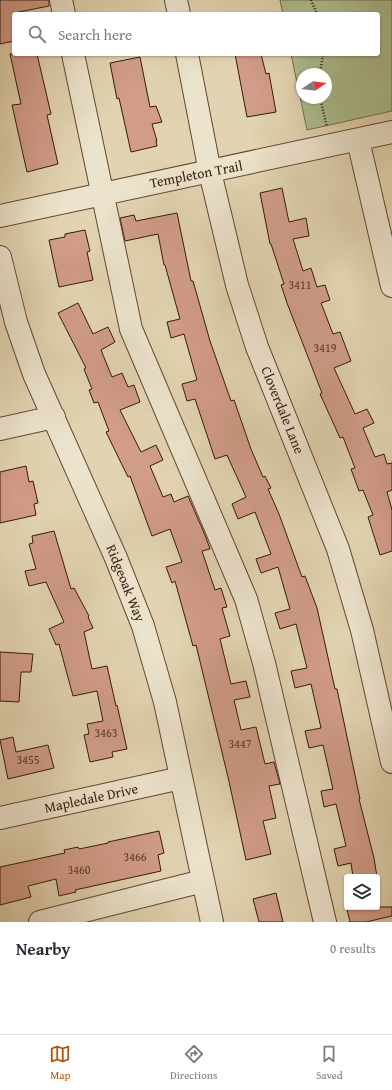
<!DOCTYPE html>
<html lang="en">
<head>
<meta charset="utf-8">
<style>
  body { margin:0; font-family:"Gentium Book Plus",serif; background:#f2f2f3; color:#2b2b33 }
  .controls { position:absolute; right:12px; bottom:12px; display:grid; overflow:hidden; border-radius:4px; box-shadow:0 1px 3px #0004 }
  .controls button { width:36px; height:36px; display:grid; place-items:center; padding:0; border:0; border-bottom:1px solid #e1e1e2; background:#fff; color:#2b2b33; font:20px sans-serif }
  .compass { position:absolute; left:296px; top:68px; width:36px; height:36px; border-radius:50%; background:#fff; box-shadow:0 1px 3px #0004; rotate:77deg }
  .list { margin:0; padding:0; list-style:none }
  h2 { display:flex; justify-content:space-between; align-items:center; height:52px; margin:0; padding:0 16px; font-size:17px }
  h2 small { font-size:13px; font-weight:400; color:#7c7c81 }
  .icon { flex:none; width:22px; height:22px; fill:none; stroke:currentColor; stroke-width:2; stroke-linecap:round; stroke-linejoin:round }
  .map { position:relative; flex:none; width:392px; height:922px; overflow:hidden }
  .search { position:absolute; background:#fff; box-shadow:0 1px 3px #0004; left:12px; right:12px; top:12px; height:44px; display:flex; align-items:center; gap:10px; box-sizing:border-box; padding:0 14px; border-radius:4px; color:#7c7c81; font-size:15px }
  .sheet { height:112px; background:#fff }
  nav { display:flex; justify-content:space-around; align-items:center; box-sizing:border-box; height:56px; border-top:1px solid #e1e1e2; background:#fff; font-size:11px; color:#7c7c81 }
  nav a { display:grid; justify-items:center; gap:2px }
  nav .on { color:#b45309 }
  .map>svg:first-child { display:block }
</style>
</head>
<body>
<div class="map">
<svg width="392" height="922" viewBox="0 0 392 922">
  <rect width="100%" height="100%" fill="#e2d4b1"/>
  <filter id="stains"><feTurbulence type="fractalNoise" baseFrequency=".005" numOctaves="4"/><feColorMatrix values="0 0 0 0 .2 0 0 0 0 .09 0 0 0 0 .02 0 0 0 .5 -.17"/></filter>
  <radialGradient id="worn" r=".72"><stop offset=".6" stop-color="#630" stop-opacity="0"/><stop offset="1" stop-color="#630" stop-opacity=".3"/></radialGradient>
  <!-- green -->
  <path fill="#adbe91" stroke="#726c4e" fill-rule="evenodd" d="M280,0h112v111l-85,19 -16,-76h87v-40h-95zM302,74h24v24h-24z"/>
  <!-- building -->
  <path fill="#d19c89" stroke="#38190b" d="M0,0h49v6l-35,7v28l-14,3z
    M10,54h27l14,60 -4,1 11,49 -31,8 -15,-67 9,-1z
    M235,54h26l5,20 3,-1 7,39 -29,5z
    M140,57l10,50 6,-1 6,16 -10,2 5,17h-1l1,5 -26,6 -12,-54 -2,1 -7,-36z
    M282,188l7,34 17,-4 3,18 -16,3 10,32 8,-3 6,19 8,-2 5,15 -9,3 12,31 7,-2 11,29 -17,7 21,46 12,-5 7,14 -11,5 12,29 9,-3 3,10 5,-1v27l-5,2 5,18v41l-12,4 -12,-38 5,-2 -10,-25 -4,1 -8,-22 4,-1 -12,-31 -3,1 -20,-44 2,-1 -35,-90 -6,-18 3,-1 -13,-40h-1l-10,-51z
    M177,213l14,68h2l17,60 21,60 3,-1 17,49 12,28 2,-1 6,12 -3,1 11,25 23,63 3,-1 12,32 18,81h2l23,110h-1l15,59 3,19h-24l-2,-14 -13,3 -4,-17 12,-3 -10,-42 -12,3 -3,-16 12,-2 -10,-44 -14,3 -4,-17 16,-3 -10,-44 -16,4 -4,-17 16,-3 -11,-44 -16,5 -5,-16 15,-4 -12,-42 -17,6 -5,-14 15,-5 -16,-42 -17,7 -6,-15 14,-7 -19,-42 -12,4 -20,-60 -8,2 -5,-17 15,-4 -13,-46 -13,4 -4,-16 13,-3 -15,-54h-1l-6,-31 -33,7 -5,-23 14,-3 2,6z
    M85,230l5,21 -3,1 6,28 -34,7 -10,-47 16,-3v-3z
    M78,303l15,31 15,-7 7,15 -14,8 11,27 10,-4 6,14 6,-2 6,17 -20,8 21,42 15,-7 7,15 -13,6 13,31 8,-3 3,8 14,-6 17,39 5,14 -8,2 13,39 6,-2 6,19 -5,1 8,28 -10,3 11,45 15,-3 4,16 -16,3 7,30 15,-3 9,37 9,-2 6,22 -11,2 7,32 -13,3 8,33 -25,6 -18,-83 -32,-132 -3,1 -18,-65 -3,2 -6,-16 16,-5 -12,-33 -18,7 -22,-60 -2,1 -22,-45 3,-1 -11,-29 -4,1 -5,-13 3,-1 -8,-20 2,-1 -28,-55z
    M26,466l3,16 4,-1 5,22 -4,1 2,11 -36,8v-51z
    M54,531l17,58 3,-1 15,28 -1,1 5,11 -9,4 8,37 15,-3 9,40 1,-1 10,44 -15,3 1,5 -23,5 -6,-27 5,-1 -2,-10 16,-3 -6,-30 -24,5 -14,-52 -3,1 -7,-16 15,-7 -18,-40 -17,4 -4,-15 11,-2 -7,-25 4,-1 -1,-7z
    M0,652l33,2 -2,18h-10l-2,30 -19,-1z
    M13,737l3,15 32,-7 6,23 -46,11 -8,-39z
    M159,831l5,22 -6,2 3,16 -86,19 1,2 -17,4 -3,-17 -28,7 3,11 -31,8v-38l65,-14 -1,-3 14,-3 1,2 29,-6v-1z
    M276,893l7,29h-24l-6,-23z
    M354,907h38v9l-26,6h-16l-3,-13z"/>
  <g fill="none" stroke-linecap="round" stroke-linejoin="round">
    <!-- minor casing -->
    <g stroke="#624834" stroke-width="24">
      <path id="minor" d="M61,0l3,14
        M176,0l3,14
        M73,54l58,275 115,270 18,64 61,259
        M187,54l23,118 27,113 20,62 81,202 24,81 30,132
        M358,140l34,146
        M0,216c131,-29 262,-55 392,-84
        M0,257l16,65 18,52 82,184 27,68 22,76 47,220
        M0,429l54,-12
        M0,818l181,-40
        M40,922l163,-41"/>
    </g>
    <!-- path -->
    <path stroke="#38190b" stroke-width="2.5" stroke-dasharray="1 2" stroke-linecap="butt" d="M311,0l6,14
      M320,74l3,-20
      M320,98l7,29"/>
    <!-- minor -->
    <use href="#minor" stroke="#ece3cc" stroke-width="22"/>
  </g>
  <g text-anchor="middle" stroke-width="3" stroke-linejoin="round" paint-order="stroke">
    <!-- number labels -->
    <g font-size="12" fill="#5e3a2a">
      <text x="300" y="289">3411</text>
      <text x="325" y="352">3419</text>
      <text x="106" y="737">3463</text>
      <text x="240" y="748">3447</text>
      <text x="28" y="764">3455</text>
      <text x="135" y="861">3466</text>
      <text x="79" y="874">3460</text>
    </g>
    <!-- street labels -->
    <g font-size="14" fill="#38190b" stroke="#ece3cc">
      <text transform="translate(196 174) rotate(-11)" y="5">Templeton Trail</text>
      <text transform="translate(283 410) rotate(68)" y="5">Cloverdale Lane</text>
      <text transform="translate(126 583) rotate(68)" y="5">Ridgeoak Way</text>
      <text transform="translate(91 798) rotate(-12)" y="5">Mapledale Drive</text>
    </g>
  </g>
  <rect width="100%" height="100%" filter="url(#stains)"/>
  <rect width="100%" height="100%" fill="url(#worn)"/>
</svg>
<div class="controls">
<button><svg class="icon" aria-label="layers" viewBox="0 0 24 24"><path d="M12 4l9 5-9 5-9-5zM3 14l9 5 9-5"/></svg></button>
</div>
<svg class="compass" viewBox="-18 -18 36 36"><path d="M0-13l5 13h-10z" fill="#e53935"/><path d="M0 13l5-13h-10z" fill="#7c7c81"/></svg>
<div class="search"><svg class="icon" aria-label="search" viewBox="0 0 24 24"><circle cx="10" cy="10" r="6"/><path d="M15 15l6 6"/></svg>Search here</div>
</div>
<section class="sheet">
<h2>Nearby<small>0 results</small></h2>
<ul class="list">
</ul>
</section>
<nav>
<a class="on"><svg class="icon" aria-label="map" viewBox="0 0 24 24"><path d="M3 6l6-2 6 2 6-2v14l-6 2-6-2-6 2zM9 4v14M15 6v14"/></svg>Map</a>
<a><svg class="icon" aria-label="directions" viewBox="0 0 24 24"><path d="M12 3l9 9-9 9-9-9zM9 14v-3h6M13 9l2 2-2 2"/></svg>Directions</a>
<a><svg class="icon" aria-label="saved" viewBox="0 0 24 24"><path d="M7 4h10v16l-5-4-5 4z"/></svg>Saved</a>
</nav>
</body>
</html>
